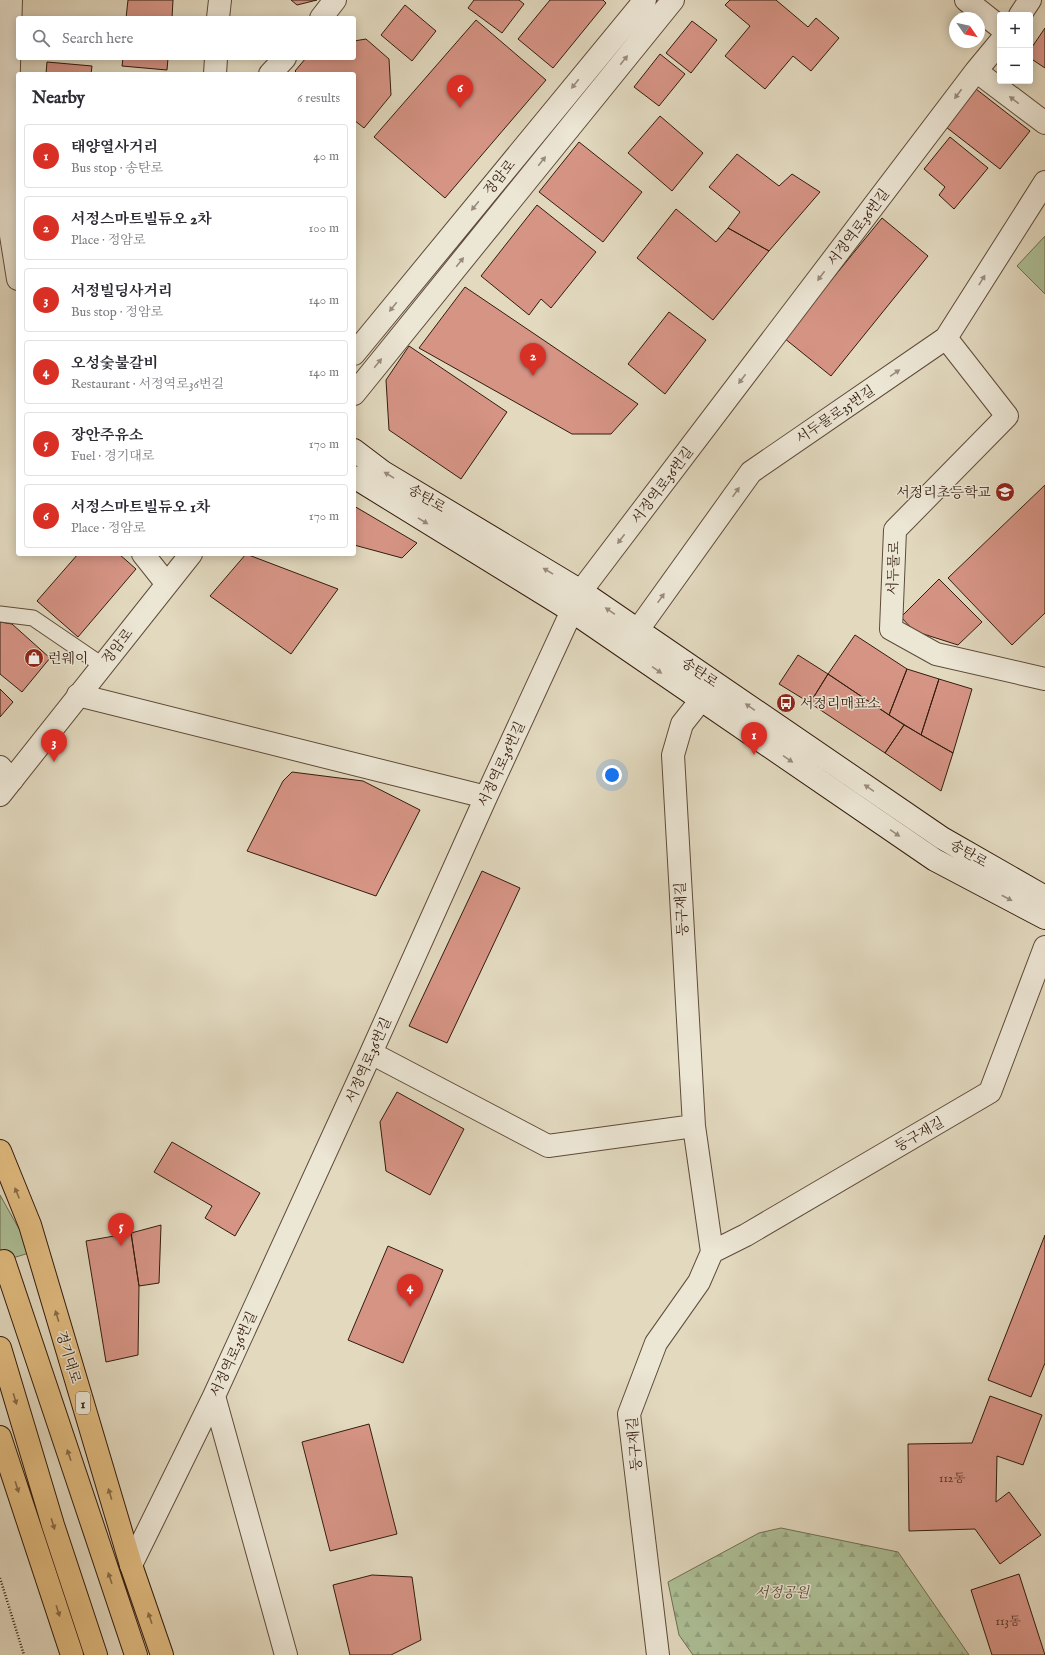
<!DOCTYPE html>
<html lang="en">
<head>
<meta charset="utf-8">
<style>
  body { margin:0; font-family:"IM FELL English","Noto Serif KR",serif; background:#f2f2f3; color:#2b2b33 }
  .controls { position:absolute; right:12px; top:12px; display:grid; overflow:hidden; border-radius:4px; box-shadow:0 2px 10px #0003 }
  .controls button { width:36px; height:36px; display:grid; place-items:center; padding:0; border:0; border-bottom:1px solid #e1e1e2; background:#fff; color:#2b2b33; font:20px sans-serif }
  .compass { position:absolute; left:949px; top:12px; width:36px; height:36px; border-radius:50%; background:#fff; box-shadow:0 2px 10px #0003; rotate:124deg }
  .you { position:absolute; left:612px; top:775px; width:14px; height:14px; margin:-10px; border:3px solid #fff; border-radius:50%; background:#1a73e8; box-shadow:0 0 0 6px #1a73e833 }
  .badge { display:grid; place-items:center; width:26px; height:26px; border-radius:50%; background:#d93025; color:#fff; font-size:13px; font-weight:700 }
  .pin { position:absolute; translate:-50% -33px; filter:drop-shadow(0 1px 2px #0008) }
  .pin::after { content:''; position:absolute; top:21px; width:14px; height:12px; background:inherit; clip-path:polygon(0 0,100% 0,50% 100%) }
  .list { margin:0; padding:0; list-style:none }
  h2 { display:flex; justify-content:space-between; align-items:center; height:52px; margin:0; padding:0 16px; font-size:17px }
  h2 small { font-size:13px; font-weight:400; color:#7c7c81 }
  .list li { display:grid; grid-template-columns:26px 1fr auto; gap:12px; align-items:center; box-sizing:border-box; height:64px; margin:0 8px 8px; padding:0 8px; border:1px solid #e1e1e2; border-radius:4px }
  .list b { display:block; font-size:15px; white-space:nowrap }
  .list p { margin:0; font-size:13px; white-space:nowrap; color:#7c7c81 }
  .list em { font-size:13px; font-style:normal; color:#7c7c81 }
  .icon { flex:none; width:22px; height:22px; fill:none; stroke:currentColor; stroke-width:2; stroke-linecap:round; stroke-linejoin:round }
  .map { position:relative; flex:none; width:1045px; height:1655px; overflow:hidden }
  .search { position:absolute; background:#fff; box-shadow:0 2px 10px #0003; left:16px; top:16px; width:340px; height:44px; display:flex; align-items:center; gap:10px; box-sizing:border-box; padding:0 14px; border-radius:4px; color:#7c7c81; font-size:15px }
  .panel { position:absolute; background:#fff; box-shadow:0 2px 10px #0003; left:16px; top:72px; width:340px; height:484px; border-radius:4px }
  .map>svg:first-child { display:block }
</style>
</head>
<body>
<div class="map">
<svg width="1045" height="1655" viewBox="0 0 1045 1655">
  <defs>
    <pattern id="forest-firs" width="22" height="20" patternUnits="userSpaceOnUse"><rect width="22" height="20" fill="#adc097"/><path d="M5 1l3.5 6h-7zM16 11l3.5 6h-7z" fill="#95a481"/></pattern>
  </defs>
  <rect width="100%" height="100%" fill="#e2d9bf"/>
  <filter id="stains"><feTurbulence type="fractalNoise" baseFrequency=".005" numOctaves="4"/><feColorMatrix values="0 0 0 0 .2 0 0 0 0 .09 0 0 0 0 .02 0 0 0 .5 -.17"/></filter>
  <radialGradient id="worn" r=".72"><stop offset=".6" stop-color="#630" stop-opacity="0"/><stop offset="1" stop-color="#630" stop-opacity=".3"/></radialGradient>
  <!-- green -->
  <path fill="#adc097" stroke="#706e52" d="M1045,236v58l-28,-28z
    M0,1195l32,57 -32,10z"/>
  <!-- forest -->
  <path fill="url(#forest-firs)" stroke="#706e52" d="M781,1528l117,24 71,103h-276l-14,-20 -11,-53 91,-49z"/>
  <!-- building -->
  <path fill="#d69485" stroke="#331c0e" d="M128,0h45l-1,18h-46z
    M291,0h26l-20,5z
    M474,0h45l5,4 -22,29 -34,-25z
    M550,0h53l3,3 -53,65 -35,-29z
    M730,0h46l32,27 8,-9 23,20 -28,33 -18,-15 -28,33 -40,-33 25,-30 -25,-21z
    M405,5l31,26 -24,30 -31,-26z
    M476,20l70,60 -101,118 -71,-61z
    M692,21l25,19 -26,33 -25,-20z
    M1045,28v40l-15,-10v-8z
    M366,39l23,20 2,36 -27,33 -10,-8v-46h-56l-3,-3 11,-13h48v-17z
    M660,54l25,20 -26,32 -25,-19z
    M123,58h45l-1,12 -45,-4z
    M47,62l45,4 -1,8h-45z
    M976,89l54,42 -30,38 -54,-42z
    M660,116l43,37 -31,38 -44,-38z
    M950,137l38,31 -34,41 -15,-14 6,-8 -21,-18z
    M579,142l63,50 -39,50 -64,-50z
    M737,154l42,32 13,-12 28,18 -51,59 -41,-23 12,-16 -31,-25z
    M537,205l59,47 -45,56 -10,-9 -12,16 -48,-39z
    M676,209l40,33 12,-14 41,23 -56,69 -76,-62z
    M882,218l46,38 -97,120 -47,-38z
    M465,287l173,117 -27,30h-39l-153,-86z
    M669,312l37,28 -41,54 -37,-30z
    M409,346l98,66 -46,67 -72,-49 -3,-50z
    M1045,485v128l-33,32 -64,-67z
    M354,506l63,37 -15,15 -48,-13z
    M78,554h41l17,15 -58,68 -41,-36z
    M246,554l92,35 -47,65 -81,-58z
    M939,579l43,43 -24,23 -44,-14 -13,-14z
    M0,622l12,2 38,34 -28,34 -22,-18z
    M855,635l52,34 -18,46 -61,-41z
    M798,655l30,19 -18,29 -31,-19z
    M907,669l32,10 -18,56 -32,-20z
    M828,674l76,51 -19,28 -75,-50z
    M939,679l33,10 -19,64 -32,-18z
    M0,689l13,13 -13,15z
    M904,725l49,28 -12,38 -56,-38z
    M292,772l71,9 57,29 -44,86 -129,-45 36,-70z
    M482,871l38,17 -73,155 -38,-17z
    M397,1092l67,37 -34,66 -44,-24 -6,-49z
    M172,1142l88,51 -25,43 -30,-18 7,-12 -58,-34z
    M161,1225l-2,58 -20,3 -8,-53z
    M131,1233l8,53 -1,69 -32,7 -20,-121z
    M1045,1235v128l-14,34 -43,-17z
    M388,1246l55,24 -40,93 -55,-23z
    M990,1396l52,19 -19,50 -26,-9 -1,46 13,-10 32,43 -41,29 -25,-35 -66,2 -1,-87 64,-1z
    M369,1424l28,110 -67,17 -28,-109z
    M1019,1574l26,81h-53l-21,-65z
    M372,1575l40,2 9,63 -30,15h-41l-17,-70z"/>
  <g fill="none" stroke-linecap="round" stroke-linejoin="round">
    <!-- service casing -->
    <g stroke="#5f4b3a" stroke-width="17">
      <path id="service" d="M0,614l33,4 69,47"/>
    </g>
    <!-- minor casing -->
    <g stroke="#5f4b3a" stroke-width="24">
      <path id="minor" d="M11,0l-6,198 13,81
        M966,0l34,27
        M1020,15l10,-15
        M321,18l14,-18
        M976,71l69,52
        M270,74l15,-16
        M946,338l61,78 -112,114 -4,99 45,25 109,25
        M143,554l23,29
        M627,645l124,-173 195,-134 99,-156
        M78,695l408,102
        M701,700l-19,24 -9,31 21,371 18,126
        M0,767l12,13
        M371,1053l177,93 146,-20
        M214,1396l72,259
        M131,1565l83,-169 157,-343 115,-256 95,-206 395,-520 24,-29
        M658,1655l-29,-241 27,-71 43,-61 13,-30 34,-17 244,-143 55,-145"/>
    </g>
    <!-- tertiary casing -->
    <g stroke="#5f4b3a" stroke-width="24">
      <path id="tertiary" d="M218,18l2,-18
        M215,74l1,-16
        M354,354l291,-354
        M354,394l319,-394
        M0,795l191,-241"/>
    </g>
    <!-- secondary casing -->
    <g stroke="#331c0e" stroke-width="24">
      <path id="secondary" d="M354,450l29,22 198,119 361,247 103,59
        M354,477l219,135 362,248 110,58"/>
    </g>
    <!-- primary casing -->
    <g stroke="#331c0e" stroke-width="24">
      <path id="primary" d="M0,1151l30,74 101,340 31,90
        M4,1261l132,394
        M0,1348l53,177 43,130
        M0,1437l72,218"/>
    </g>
    <!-- path -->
    <path stroke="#331c0e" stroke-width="2.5" stroke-dasharray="1 2" stroke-linecap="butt" d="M0,1578l24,77"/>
    <!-- service -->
    <use href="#service" stroke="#ece6d5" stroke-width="15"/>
    <!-- minor -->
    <use href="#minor" stroke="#ece6d5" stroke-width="22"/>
    <!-- tertiary -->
    <use href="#tertiary" stroke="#ece6d5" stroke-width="22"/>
    <!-- secondary -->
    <use href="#secondary" stroke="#ece6d5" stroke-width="22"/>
    <!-- primary -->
    <use href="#primary" stroke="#e1bc80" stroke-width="22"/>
  </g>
  <!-- one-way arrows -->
  <defs><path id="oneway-solid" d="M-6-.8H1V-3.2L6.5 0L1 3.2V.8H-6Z"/></defs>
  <g fill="#998b7b">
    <use href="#oneway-solid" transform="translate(624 60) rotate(-51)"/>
    <use href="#oneway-solid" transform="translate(575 84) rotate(129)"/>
    <use href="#oneway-solid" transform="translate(958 94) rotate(127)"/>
    <use href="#oneway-solid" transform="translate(1014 100) rotate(-143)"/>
    <use href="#oneway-solid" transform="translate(542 161) rotate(-51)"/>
    <use href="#oneway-solid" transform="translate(475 206) rotate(129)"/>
    <use href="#oneway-solid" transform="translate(460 262) rotate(-51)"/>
    <use href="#oneway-solid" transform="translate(821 276) rotate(127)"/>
    <use href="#oneway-solid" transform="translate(982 280) rotate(-58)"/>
    <use href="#oneway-solid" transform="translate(393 307) rotate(129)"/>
    <use href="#oneway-solid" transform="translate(378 363) rotate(-51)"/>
    <use href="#oneway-solid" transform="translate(895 373) rotate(-34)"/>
    <use href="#oneway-solid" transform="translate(742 379) rotate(127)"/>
    <use href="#oneway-solid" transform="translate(389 475) rotate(-149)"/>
    <use href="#oneway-solid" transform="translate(736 492) rotate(-55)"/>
    <use href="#oneway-solid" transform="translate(423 521) rotate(31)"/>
    <use href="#oneway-solid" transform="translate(621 539) rotate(127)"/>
    <use href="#oneway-solid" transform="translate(548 571) rotate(-149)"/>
    <use href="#oneway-solid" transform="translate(661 598) rotate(-55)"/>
    <use href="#oneway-solid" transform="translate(610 611) rotate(-146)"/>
    <use href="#oneway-solid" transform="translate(657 670) rotate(35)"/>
    <use href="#oneway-solid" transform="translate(750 707) rotate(-145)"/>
    <use href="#oneway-solid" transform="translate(788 759) rotate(34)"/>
    <use href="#oneway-solid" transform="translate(869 788) rotate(-146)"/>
    <use href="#oneway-solid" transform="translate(895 833) rotate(34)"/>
    <use href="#oneway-solid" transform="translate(1007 898) rotate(28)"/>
  </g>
  <g fill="#8a6c47">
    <use href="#oneway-solid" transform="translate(17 1193) rotate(-112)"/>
    <use href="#oneway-solid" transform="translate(57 1316) rotate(-107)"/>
    <use href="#oneway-solid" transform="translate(15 1399) rotate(73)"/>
    <use href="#oneway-solid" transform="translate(69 1455) rotate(-109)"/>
    <use href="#oneway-solid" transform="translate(17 1487) rotate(72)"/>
    <use href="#oneway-solid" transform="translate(110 1494) rotate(-107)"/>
    <use href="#oneway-solid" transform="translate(53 1524) rotate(73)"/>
    <use href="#oneway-solid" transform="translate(110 1578) rotate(-109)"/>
    <use href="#oneway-solid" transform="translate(58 1611) rotate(72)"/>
    <use href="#oneway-solid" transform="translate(150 1618) rotate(-109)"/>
  </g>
  <!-- icons -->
  <defs>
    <g id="school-disc" transform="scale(1)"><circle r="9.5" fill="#8f2418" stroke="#ece6d5"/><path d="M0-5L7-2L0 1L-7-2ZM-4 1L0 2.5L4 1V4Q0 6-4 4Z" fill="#fff"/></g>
    <g id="shop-disc" transform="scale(1)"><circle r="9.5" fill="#8f2418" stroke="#ece6d5"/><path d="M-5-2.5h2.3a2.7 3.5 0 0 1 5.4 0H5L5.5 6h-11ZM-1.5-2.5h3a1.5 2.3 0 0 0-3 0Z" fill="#fff"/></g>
    <g id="bus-disc" transform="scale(1)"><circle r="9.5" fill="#8f2418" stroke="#ece6d5"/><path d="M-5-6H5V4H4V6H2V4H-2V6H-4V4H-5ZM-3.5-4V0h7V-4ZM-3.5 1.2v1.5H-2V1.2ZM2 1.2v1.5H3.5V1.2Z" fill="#fff"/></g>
  </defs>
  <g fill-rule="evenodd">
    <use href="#school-disc" x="1005" y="492"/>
    <use href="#shop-disc" x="34" y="658"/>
    <use href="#bus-disc" x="786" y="703"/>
  </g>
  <g text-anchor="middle" stroke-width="3" stroke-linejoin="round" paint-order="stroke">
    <!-- number labels -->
    <g font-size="12" fill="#5c3a2c">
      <text x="952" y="1482">112동</text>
      <text x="1008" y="1625">113동</text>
    </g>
    <!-- shield labels -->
    <rect fill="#ece6d5" stroke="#6a594a" stroke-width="1" x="76" y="1392" width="14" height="22" rx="3"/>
    <g font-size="13" font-weight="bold" fill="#331c0e">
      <text x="83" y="1408">1</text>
    </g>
    <!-- street labels -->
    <g font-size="14" fill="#331c0e" stroke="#ece6d5">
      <text transform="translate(499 177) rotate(-51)" y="5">정암로</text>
      <text transform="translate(858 227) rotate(-53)" y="5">서정역로36번길</text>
      <text transform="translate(835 414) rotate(-34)" y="5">서두물로35번길</text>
      <text transform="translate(662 485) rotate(-53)" y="5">서정역로36번길</text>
      <text transform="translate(427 498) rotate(31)" y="5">송탄로</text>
      <text transform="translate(893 568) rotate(-88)" y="5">서두물로</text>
      <text transform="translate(117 646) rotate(-52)" y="5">정암로</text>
      <text transform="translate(700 672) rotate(35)" y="5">송탄로</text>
      <text transform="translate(501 764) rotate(-65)" y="5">서정역로36번길</text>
      <text transform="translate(969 853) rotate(30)" y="5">송탄로</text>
      <text transform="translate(681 909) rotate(-93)" y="5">둥구재길</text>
      <text transform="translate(368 1060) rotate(-66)" y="5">서정역로36번길</text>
      <text transform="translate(919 1134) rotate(-30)" y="5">둥구재길</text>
      <text transform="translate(233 1354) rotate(-65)" y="5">서정역로36번길</text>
      <text transform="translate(69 1357) rotate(73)" y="5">경기대로</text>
      <text transform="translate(634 1444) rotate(-95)" y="5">둥구재길</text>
    </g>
    <!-- poi labels -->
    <g font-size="14" fill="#331c0e" stroke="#ece6d5" text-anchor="start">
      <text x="991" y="497" text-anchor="end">서정리초등학교</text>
      <text x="48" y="663">런웨이</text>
      <text x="800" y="708">서정리매표소</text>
    </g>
    <!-- park labels -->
    <g font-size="14" font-style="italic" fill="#584d37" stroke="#ece6d5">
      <text x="782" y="1597">서정공원</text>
    </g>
  </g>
  <rect width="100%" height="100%" filter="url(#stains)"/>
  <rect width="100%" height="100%" fill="url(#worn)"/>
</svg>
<div class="controls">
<button>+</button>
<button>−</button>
</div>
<svg class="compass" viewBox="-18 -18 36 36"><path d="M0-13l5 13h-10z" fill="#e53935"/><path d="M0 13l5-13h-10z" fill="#7c7c81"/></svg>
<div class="you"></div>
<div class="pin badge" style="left:754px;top:755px">1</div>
<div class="pin badge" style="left:533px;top:376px">2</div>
<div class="pin badge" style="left:54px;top:762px">3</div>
<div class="pin badge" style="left:410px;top:1307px">4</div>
<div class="pin badge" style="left:121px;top:1246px">5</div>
<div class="pin badge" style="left:460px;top:108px">6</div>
<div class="search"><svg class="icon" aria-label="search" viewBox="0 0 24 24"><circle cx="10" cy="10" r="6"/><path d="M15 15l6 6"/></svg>Search here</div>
<section class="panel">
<h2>Nearby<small>6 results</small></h2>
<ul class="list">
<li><span class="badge">1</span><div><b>태양열사거리</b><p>Bus stop · 송탄로</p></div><em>40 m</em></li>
<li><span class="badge">2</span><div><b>서정스마트빌듀오 2차</b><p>Place · 정암로</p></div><em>100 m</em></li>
<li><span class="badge">3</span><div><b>서정빌딩사거리</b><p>Bus stop · 정암로</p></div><em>140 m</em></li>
<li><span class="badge">4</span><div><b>오성숯불갈비</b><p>Restaurant · 서정역로36번길</p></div><em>140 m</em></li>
<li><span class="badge">5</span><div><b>장안주유소</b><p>Fuel · 경기대로</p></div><em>170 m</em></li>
<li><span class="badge">6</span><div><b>서정스마트빌듀오 1차</b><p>Place · 정암로</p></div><em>170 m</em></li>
</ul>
</section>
</div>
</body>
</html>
